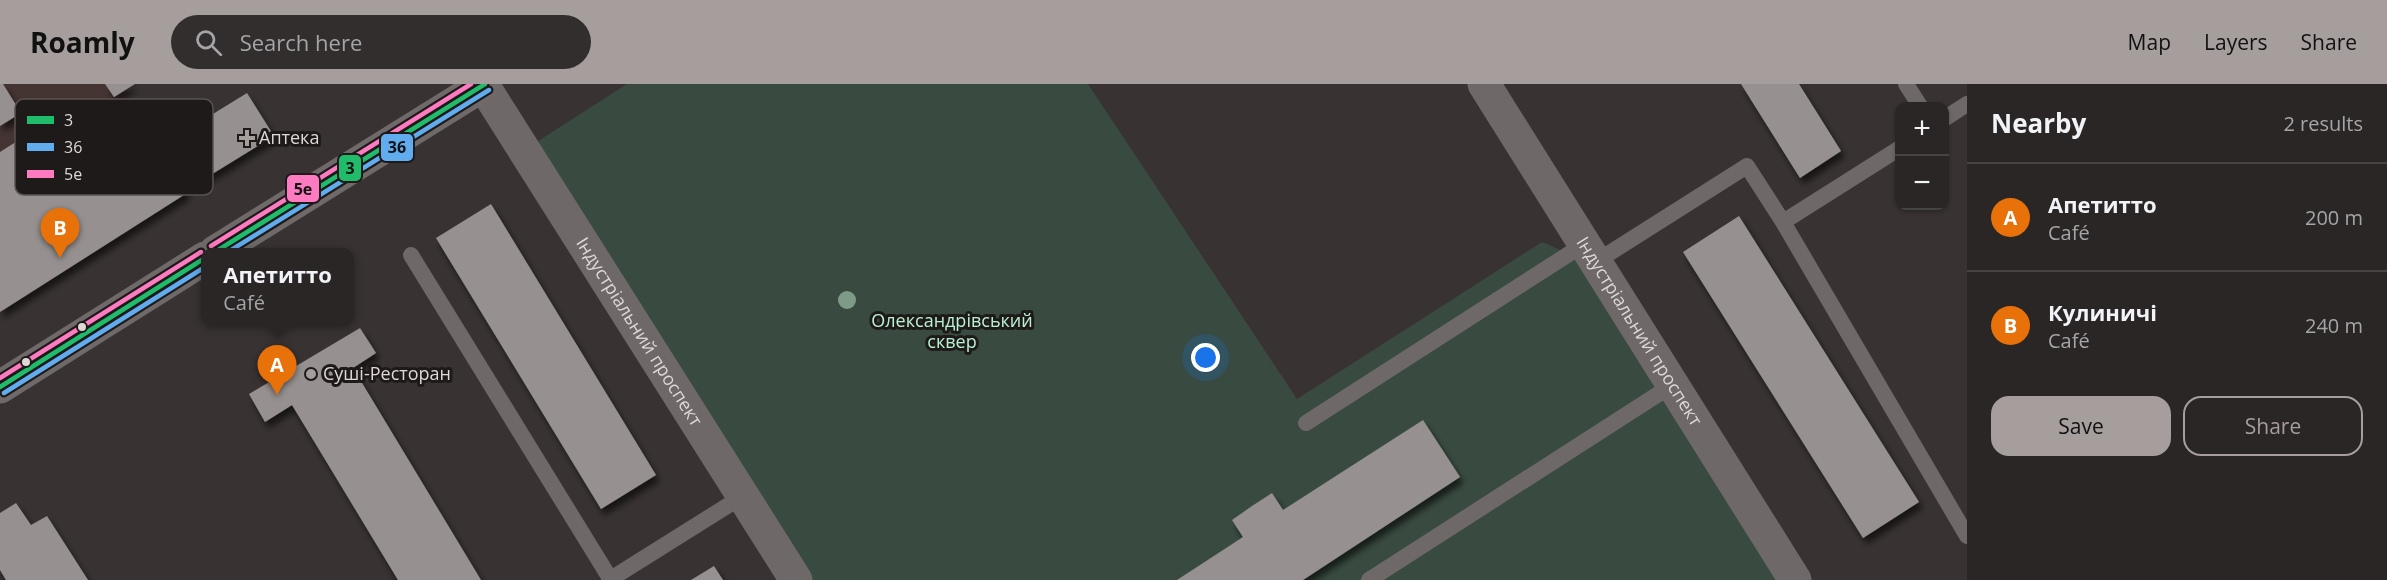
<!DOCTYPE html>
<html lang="en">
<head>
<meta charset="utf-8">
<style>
  body { margin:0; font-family:"Open Sans",sans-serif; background:#322e2e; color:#f1f3f6 }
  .controls { position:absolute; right:18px; top:18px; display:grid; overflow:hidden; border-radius:12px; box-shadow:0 2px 4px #0004 }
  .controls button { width:54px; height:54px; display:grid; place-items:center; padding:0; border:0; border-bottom:2px solid #464343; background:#2a2626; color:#f1f3f6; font:30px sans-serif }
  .you { position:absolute; left:1206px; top:274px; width:21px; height:21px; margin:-15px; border:4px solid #fff; border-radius:50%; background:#1a73e8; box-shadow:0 0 0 9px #1a73e833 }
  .badge { display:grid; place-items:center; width:39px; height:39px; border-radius:50%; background:#a59e9d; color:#fff; font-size:20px; font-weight:700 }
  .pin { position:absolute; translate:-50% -50px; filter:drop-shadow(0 2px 3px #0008) }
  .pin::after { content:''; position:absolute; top:32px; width:21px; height:18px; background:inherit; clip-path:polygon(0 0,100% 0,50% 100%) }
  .popup { position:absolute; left:201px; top:164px; width:153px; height:78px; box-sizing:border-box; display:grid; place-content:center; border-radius:12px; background:#2a2626; filter:drop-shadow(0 2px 4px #0005); font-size:20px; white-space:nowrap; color:#a5a5a7 }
  .popup b { font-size:22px; color:#f1f3f6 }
  .popup::after { content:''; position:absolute; left:50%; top:100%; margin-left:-12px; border:12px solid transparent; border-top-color:#2a2626 }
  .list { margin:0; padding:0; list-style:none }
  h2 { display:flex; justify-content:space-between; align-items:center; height:78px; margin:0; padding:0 24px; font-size:26px }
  h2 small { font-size:20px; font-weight:400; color:#a5a5a7 }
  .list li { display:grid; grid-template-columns:39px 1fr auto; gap:18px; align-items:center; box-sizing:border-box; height:108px; padding:0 24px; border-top:2px solid #464343 }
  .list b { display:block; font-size:22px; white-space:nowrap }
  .list p { margin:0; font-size:20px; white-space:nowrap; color:#a5a5a7 }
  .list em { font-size:20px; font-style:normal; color:#a5a5a7 }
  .actions { display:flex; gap:12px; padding:18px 24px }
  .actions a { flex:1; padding:14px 0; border:2px solid #a59e9d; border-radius:18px; text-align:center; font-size:21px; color:#a59e9d }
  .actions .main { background:#a59e9d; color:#111 }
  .icon { flex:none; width:33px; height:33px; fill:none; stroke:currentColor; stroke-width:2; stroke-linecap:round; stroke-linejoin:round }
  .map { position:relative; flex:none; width:1967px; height:496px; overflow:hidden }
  header { display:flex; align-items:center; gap:36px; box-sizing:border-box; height:84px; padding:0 30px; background:#a59e9d; color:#111 }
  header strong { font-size:28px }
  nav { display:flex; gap:33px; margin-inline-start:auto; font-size:21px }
  .search { width:420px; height:54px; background:#322e2e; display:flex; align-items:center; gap:15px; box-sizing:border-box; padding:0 21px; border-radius:33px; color:#a5a5a7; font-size:22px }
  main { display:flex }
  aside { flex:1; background:#2a2626 }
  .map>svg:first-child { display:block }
</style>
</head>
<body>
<header>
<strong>Roamly</strong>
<div class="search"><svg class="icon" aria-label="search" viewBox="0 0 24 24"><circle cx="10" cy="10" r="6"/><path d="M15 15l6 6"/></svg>Search here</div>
<nav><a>Map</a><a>Layers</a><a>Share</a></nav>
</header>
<main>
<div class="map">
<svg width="1967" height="496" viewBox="0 0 1967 496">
  <defs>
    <filter id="shadow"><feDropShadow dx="3.5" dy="6" stdDeviation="3" flood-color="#0009"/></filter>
  </defs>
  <rect width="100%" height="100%" fill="#383232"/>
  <!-- built -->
  <path fill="#443532" d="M0,0h116l71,109 -187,119z"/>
  <!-- green -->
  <path fill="#394b40" d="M627,0h461l209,315 245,-157 39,17 203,321h-988l-272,-430z"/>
  <!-- building -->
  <path fill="#969190" filter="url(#shadow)" d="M0,0h3l18,29 -21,13z
    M105,0h30l-21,13z
    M1741,0h58l42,67 -41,27z
    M247,9l27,43 -78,48 -27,-43z
    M82,16l20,32 14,2 24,-15 47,74 -187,119v-160z
    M491,120l165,271 -55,34 -165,-271z
    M1739,132l180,286 -56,36 -180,-286z
    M360,244l16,25 -23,15 128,212h-83l-106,-175 -27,17 -16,-28z
    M1423,336l37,57 -157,103h-126l66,-43 -11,-17 20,-14 20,-13 11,17z
    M16,419l15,22 16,-9 41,64h-82l-6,-10v-57z
    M714,482l9,14h-32z"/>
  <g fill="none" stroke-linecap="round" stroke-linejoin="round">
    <!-- service -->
    <path stroke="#6e6868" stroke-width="16" d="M1906,0l14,22
      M1944,35l23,-15
      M1783,138l184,314
      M411,171l200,325
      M1597,177l150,-95 36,56 117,-74
      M1306,339l280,-180
      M609,496l134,-84
      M1369,496l305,-196"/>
    <!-- tertiary -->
    <g stroke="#6e6868" stroke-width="33">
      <path id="s1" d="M1484,0l311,496"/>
      <path id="s2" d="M483,1l313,495"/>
    </g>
    <!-- secondary -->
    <path stroke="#706969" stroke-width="33" d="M215,168l270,-168
      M0,303l205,-129"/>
    <!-- bus-1 casing -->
    <g stroke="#1e1a19" stroke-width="9">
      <path id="bus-1" d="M215,168l270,-168
        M0,303l205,-129"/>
    </g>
    <!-- bus-2 casing -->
    <g stroke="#1e1a19" stroke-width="9">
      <path id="bus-2" d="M228,168l261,-162
        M4,309l201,-126"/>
    </g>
    <!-- bus-3 casing -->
    <g stroke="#1e1a19" stroke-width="9">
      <path id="bus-3" d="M211,162l260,-162
        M0,294l201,-126"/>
    </g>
    <!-- bus-1 -->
    <use href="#bus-1" stroke="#20bc6c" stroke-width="4.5"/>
    <!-- bus-2 -->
    <use href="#bus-2" stroke="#60acee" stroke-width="4.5"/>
    <!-- bus-3 -->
    <use href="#bus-3" stroke="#fe7ac1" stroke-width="4.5"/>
  </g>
  <!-- trees -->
  <circle fill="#7e9b88" cx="847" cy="216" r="9"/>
  <!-- markers -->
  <g fill="#a59e9d" stroke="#1e1a19" stroke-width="2">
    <path d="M244 45h6v6h6v6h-6v6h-6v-6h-6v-6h6z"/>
    <circle cx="311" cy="290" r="6"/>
  </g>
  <g fill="#dfd8d7" stroke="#1e1a19" stroke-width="2">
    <circle cx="82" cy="243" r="5"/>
    <circle cx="26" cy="278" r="5"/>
  </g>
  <g text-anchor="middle" stroke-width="6" stroke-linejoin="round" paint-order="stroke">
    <!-- poi labels -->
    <g font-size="18" fill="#dfd8d7" stroke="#1e1a19" text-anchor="start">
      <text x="259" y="60">Аптека</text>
      <text x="323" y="296">Суші-Ресторан</text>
    </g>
    <!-- park labels -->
    <g font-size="18" fill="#b8f1cf" stroke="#1e1a19">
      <text x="952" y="243">Олександрівський<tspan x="952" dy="21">сквер</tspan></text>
    </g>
    <!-- street labels -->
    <g font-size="18" fill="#dfd8d7" stroke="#1e1a19">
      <text dy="6" stroke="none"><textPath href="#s1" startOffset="292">Індустріальний проспект</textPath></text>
      <text dy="6" stroke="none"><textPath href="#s2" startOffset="292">Індустріальний проспект</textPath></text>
    </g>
  </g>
  <!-- legend -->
  <rect x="15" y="15" width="198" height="96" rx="9" fill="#1e1a19" stroke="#585352" stroke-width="1.5"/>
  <rect x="27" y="32" width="27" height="8" fill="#20bc6c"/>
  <rect x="27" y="59" width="27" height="8" fill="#60acee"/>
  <rect x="27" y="86" width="27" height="8" fill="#fe7ac1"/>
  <g font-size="16" fill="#dfd8d7">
    <text x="64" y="42">3</text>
    <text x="64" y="69">36</text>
    <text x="64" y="96">5е</text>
  </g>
  <g stroke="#1e1a19" stroke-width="2">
    <rect x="380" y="49" width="34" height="29" rx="6" fill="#60acee"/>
    <rect x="338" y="70" width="24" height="28" rx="6" fill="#20bc6c"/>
    <rect x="286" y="90" width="34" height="29" rx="6" fill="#fe7ac1"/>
  </g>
  <g font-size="16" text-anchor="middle" font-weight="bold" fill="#111">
    <text x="397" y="69">36</text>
    <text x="350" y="90">3</text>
    <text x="303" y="111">5е</text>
  </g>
</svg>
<div class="controls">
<button>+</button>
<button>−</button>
</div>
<div class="you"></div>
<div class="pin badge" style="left:277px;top:311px;background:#e8710a">A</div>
<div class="popup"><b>Апетитто</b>Café</div>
<div class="pin badge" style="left:60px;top:174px;background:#e8710a">B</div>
</div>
<aside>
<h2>Nearby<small>2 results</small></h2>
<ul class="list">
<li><span class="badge" style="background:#e8710a">A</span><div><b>Апетитто</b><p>Café</p></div><em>200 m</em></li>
<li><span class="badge" style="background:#e8710a">B</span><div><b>Кулиничі</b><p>Café</p></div><em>240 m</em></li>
</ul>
<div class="actions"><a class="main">Save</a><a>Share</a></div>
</aside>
</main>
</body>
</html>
